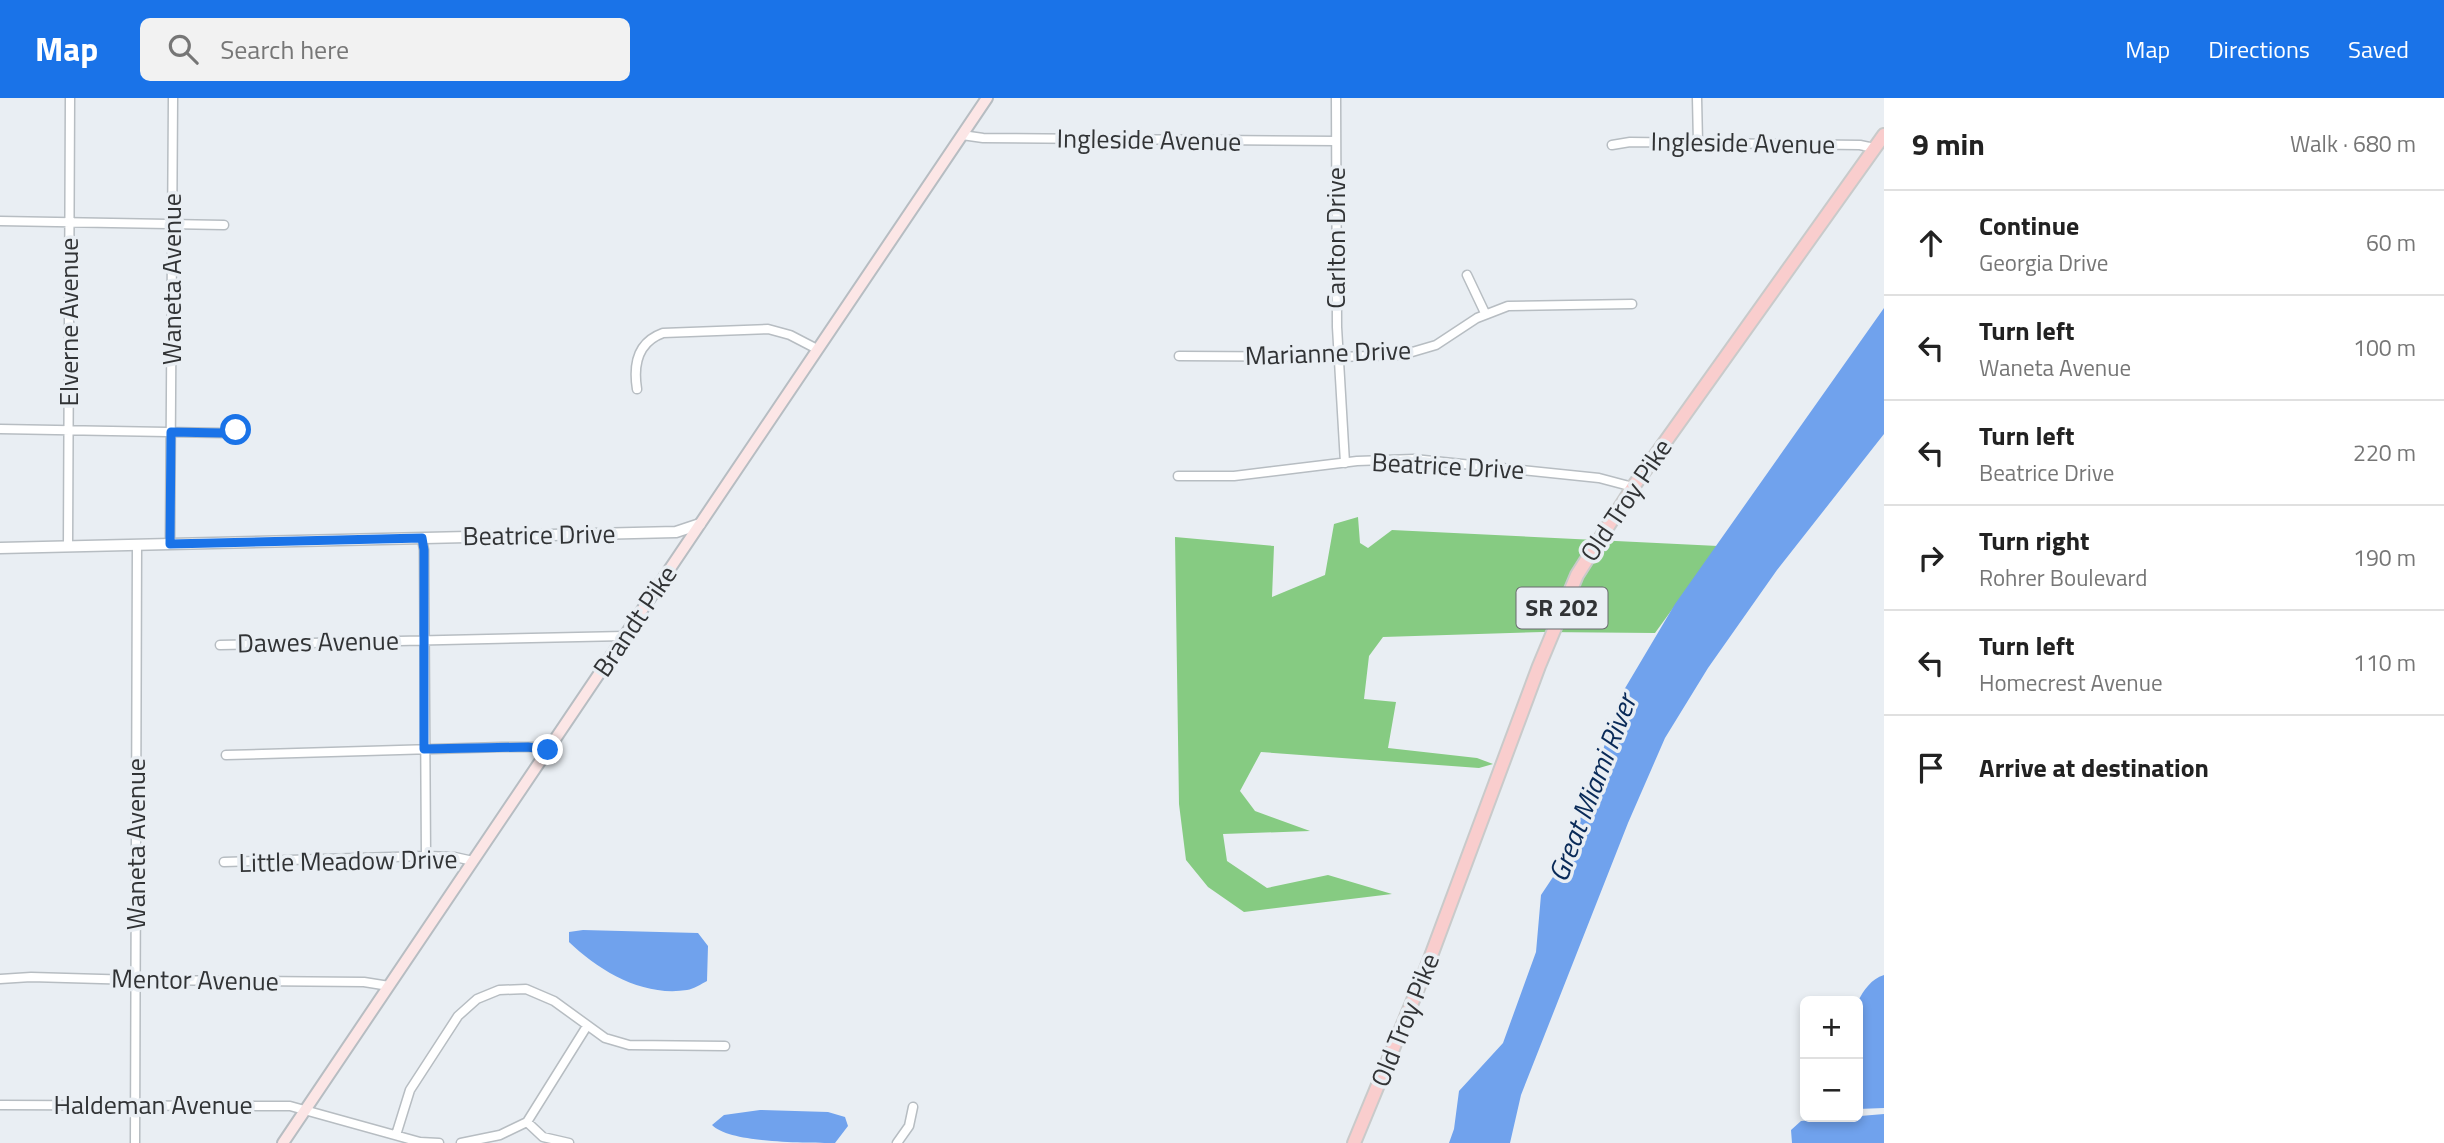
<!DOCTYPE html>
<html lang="en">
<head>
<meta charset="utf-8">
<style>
  body { margin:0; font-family:"Titillium Web",sans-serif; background:#f2f2f2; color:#222 }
  .controls { position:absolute; right:21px; bottom:21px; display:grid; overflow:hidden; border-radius:10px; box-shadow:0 4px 10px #0003 }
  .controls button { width:63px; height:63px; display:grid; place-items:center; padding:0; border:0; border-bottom:2px solid #e0e0e0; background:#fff; color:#222; font:35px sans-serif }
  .stop { position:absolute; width:21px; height:21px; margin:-16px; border:5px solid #1a73e8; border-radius:50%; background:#fff }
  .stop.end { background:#1a73e8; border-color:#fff; box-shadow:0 2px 7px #0008 }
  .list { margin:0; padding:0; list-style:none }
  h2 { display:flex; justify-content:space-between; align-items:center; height:91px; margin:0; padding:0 28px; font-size:30px }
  h2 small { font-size:23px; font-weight:400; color:#767676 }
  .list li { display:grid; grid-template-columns:46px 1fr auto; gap:21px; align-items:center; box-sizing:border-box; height:105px; padding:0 28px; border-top:2px solid #e0e0e0 }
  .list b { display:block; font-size:26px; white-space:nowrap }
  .list p { margin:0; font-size:23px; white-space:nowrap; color:#767676 }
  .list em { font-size:23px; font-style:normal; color:#767676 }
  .icon { flex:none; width:38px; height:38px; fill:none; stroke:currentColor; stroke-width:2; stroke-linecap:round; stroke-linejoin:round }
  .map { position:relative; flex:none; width:1884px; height:1045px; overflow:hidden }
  header { display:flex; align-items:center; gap:42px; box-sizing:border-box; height:98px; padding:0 35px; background:#1a73e8; color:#fff }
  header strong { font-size:33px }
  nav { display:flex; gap:38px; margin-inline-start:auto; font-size:24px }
  .search { width:490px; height:63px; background:#f2f2f2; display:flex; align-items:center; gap:18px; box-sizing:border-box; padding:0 24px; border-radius:10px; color:#767676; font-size:26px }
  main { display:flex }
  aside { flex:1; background:#fff }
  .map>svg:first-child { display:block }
</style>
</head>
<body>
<header>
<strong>Map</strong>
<div class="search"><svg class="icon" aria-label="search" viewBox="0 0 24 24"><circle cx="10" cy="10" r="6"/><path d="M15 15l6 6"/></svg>Search here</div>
<nav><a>Map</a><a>Directions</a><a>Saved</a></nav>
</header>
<main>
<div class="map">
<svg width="1884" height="1045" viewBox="0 0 1884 1045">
  <rect width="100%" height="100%" fill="#e9eef3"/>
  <!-- forest -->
  <path fill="#86cb82" d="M1358,419l2,26 8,5 24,-18 326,16 -63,87 -112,-1 -160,5 -14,19 -5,43 32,3 -8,46 89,10 16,6 -14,4 -218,-16 -21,39 15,20 55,20 -87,3 4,27 40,27 61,-13 64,19 -148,18 -36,-25 -22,-27 -7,-56 -4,-267 99,9 -2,51 53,-22 9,-51z"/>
  <!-- water -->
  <path fill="#70a2ed" d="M1884,210v126l-107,136 -69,98 -43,70 -37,85 -107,272 -11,48h-61l5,-14 5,-38 44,-48 33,-91 5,-57 16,-24 21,-45 43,-131 54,-91z
    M583,832l115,3 10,13 -1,35c-6,3 -13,8 -20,9 -44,7 -88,-19 -118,-48v-10z
    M1884,877v133l-26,1v-108c6,-11 13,-22 26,-26z
    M760,1012l68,2 17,5 3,9 -13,17c-30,0 -106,0 -123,-18l12,-10z
    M1884,1016v29h-92l-1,-13 10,-9z"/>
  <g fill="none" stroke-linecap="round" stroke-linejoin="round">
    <!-- minor casing -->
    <g stroke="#b7bdc2" stroke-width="11">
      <path id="minor" d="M1336,0l1,229 8,136
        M1697,0l1,45
        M962,37l21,3 353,3
        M1612,47l18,-3 230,3 14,3
        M0,123l224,4
        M1467,177l18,38
        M1179,258l159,1 64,-2 34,-10 41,-27 31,-12 124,-2
        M637,291c-4,-25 1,-47 26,-56l105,-4 22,6 27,14
        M0,331l223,4 13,-3 8,-5
        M1178,378h56l123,-15 57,-2 185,19 34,9
        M422,440l2,12 2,306
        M170,446l3,-446
        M68,448l2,-448
        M220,547l405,-9
        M226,657l276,-8h36l10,3
        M224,764l202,-6 29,1 18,4
        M0,881l31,-2 105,3 228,2 25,4
        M0,1007l290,1 130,36 19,1
        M527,1024l16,15 26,6
        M396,1037l14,-45 48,-74 19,-17 22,-9 27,-1 28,12 51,37 24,7 96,1
        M135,1045l2,-598
        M461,1045l39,-8 27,-13 60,-96
        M897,1045l12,-17 4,-19"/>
    </g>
    <!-- tertiary casing -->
    <g stroke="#b7bdc2" stroke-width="13">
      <path id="tertiary" d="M0,450l676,-16 24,-8"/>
    </g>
    <!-- secondary casing -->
    <g stroke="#b7bdc2" stroke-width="14">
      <path id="secondary" d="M283,1045l704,-1045"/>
    </g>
    <!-- primary casing -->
    <g stroke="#c9caca" stroke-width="16">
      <path id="primary" d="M1354,1045l74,-179 111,-298 38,-91 56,-88 251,-352"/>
    </g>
    <!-- minor -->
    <use href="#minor" stroke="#fff" stroke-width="8"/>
    <!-- tertiary -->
    <use href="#tertiary" stroke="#fff" stroke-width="10"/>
    <!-- secondary -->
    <use href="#secondary" stroke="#fce6e6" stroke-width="10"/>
    <!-- primary -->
    <use href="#primary" stroke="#f9cdcd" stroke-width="12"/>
  </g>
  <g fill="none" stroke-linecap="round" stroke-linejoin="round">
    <!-- route -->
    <path stroke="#1a73e8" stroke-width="9" d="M236,332l-13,3 -52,-1 -1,112 252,-6 2,12v199l104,-2 20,3"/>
  </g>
  <g text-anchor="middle" stroke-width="7" stroke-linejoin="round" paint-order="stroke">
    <!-- shield labels -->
    <rect fill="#e9eef3" stroke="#686b6e" stroke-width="2" x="1516.5" y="489.5" width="91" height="41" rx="5"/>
    <g font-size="24" font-weight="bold" fill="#313335">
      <text x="1562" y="518">SR 202</text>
    </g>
    <!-- street labels -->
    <g font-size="26" fill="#313335" stroke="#e9eef3">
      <text transform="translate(1149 42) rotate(1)" y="9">Ingleside Avenue</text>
      <text transform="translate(1743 45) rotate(1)" y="9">Ingleside Avenue</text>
      <text transform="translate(1336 140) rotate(-90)" y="9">Carlton Drive</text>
      <text transform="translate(172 181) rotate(-90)" y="9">Waneta Avenue</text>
      <text transform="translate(69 224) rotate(-90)" y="9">Elverne Avenue</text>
      <text transform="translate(1328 255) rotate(-2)" y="9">Marianne Drive</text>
      <text transform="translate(1448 368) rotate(3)" y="9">Beatrice Drive</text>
      <text transform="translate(1626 402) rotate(-56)" y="9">Old Troy Pike</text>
      <text transform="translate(539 437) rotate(-1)" y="9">Beatrice Drive</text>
      <text transform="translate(635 523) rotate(-56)" y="9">Brandt Pike</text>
      <text transform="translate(318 544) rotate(-1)" y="9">Dawes Avenue</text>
      <text transform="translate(136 746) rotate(-90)" y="9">Waneta Avenue</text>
      <text transform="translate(348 763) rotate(-1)" y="9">Little Meadow Drive</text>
      <text transform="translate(195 882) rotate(1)" y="9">Mentor Avenue</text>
      <text transform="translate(1405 922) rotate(-68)" y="9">Old Troy Pike</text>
      <text x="153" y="1016">Haldeman Avenue</text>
    </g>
    <!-- water labels -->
    <g font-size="28" font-style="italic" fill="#092a58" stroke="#e9eef3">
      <text transform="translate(1592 690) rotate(-69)" y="10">Great Miami River</text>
    </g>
  </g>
</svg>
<div class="controls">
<button>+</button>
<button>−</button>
</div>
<div class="stop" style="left:236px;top:332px"></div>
<div class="stop end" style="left:548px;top:652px"></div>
</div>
<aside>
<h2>9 min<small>Walk · 680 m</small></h2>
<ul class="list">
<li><svg class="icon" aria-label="ahead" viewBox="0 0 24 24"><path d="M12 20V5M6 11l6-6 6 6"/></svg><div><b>Continue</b><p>Georgia Drive</p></div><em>60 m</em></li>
<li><svg class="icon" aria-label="left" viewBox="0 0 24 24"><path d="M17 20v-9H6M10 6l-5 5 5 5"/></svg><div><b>Turn left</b><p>Waneta Avenue</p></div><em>100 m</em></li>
<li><svg class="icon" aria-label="left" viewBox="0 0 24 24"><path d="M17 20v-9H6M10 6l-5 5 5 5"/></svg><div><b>Turn left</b><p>Beatrice Drive</p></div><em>220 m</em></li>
<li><svg class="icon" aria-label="right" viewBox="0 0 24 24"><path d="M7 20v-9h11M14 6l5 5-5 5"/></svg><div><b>Turn right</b><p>Rohrer Boulevard</p></div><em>190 m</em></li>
<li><svg class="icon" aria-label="left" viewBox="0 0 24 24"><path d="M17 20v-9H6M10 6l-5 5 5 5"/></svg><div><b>Turn left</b><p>Homecrest Avenue</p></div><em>110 m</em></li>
<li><svg class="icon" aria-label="arrive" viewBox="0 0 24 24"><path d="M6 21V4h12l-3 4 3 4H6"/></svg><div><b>Arrive at destination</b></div></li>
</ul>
</aside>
</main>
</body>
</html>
